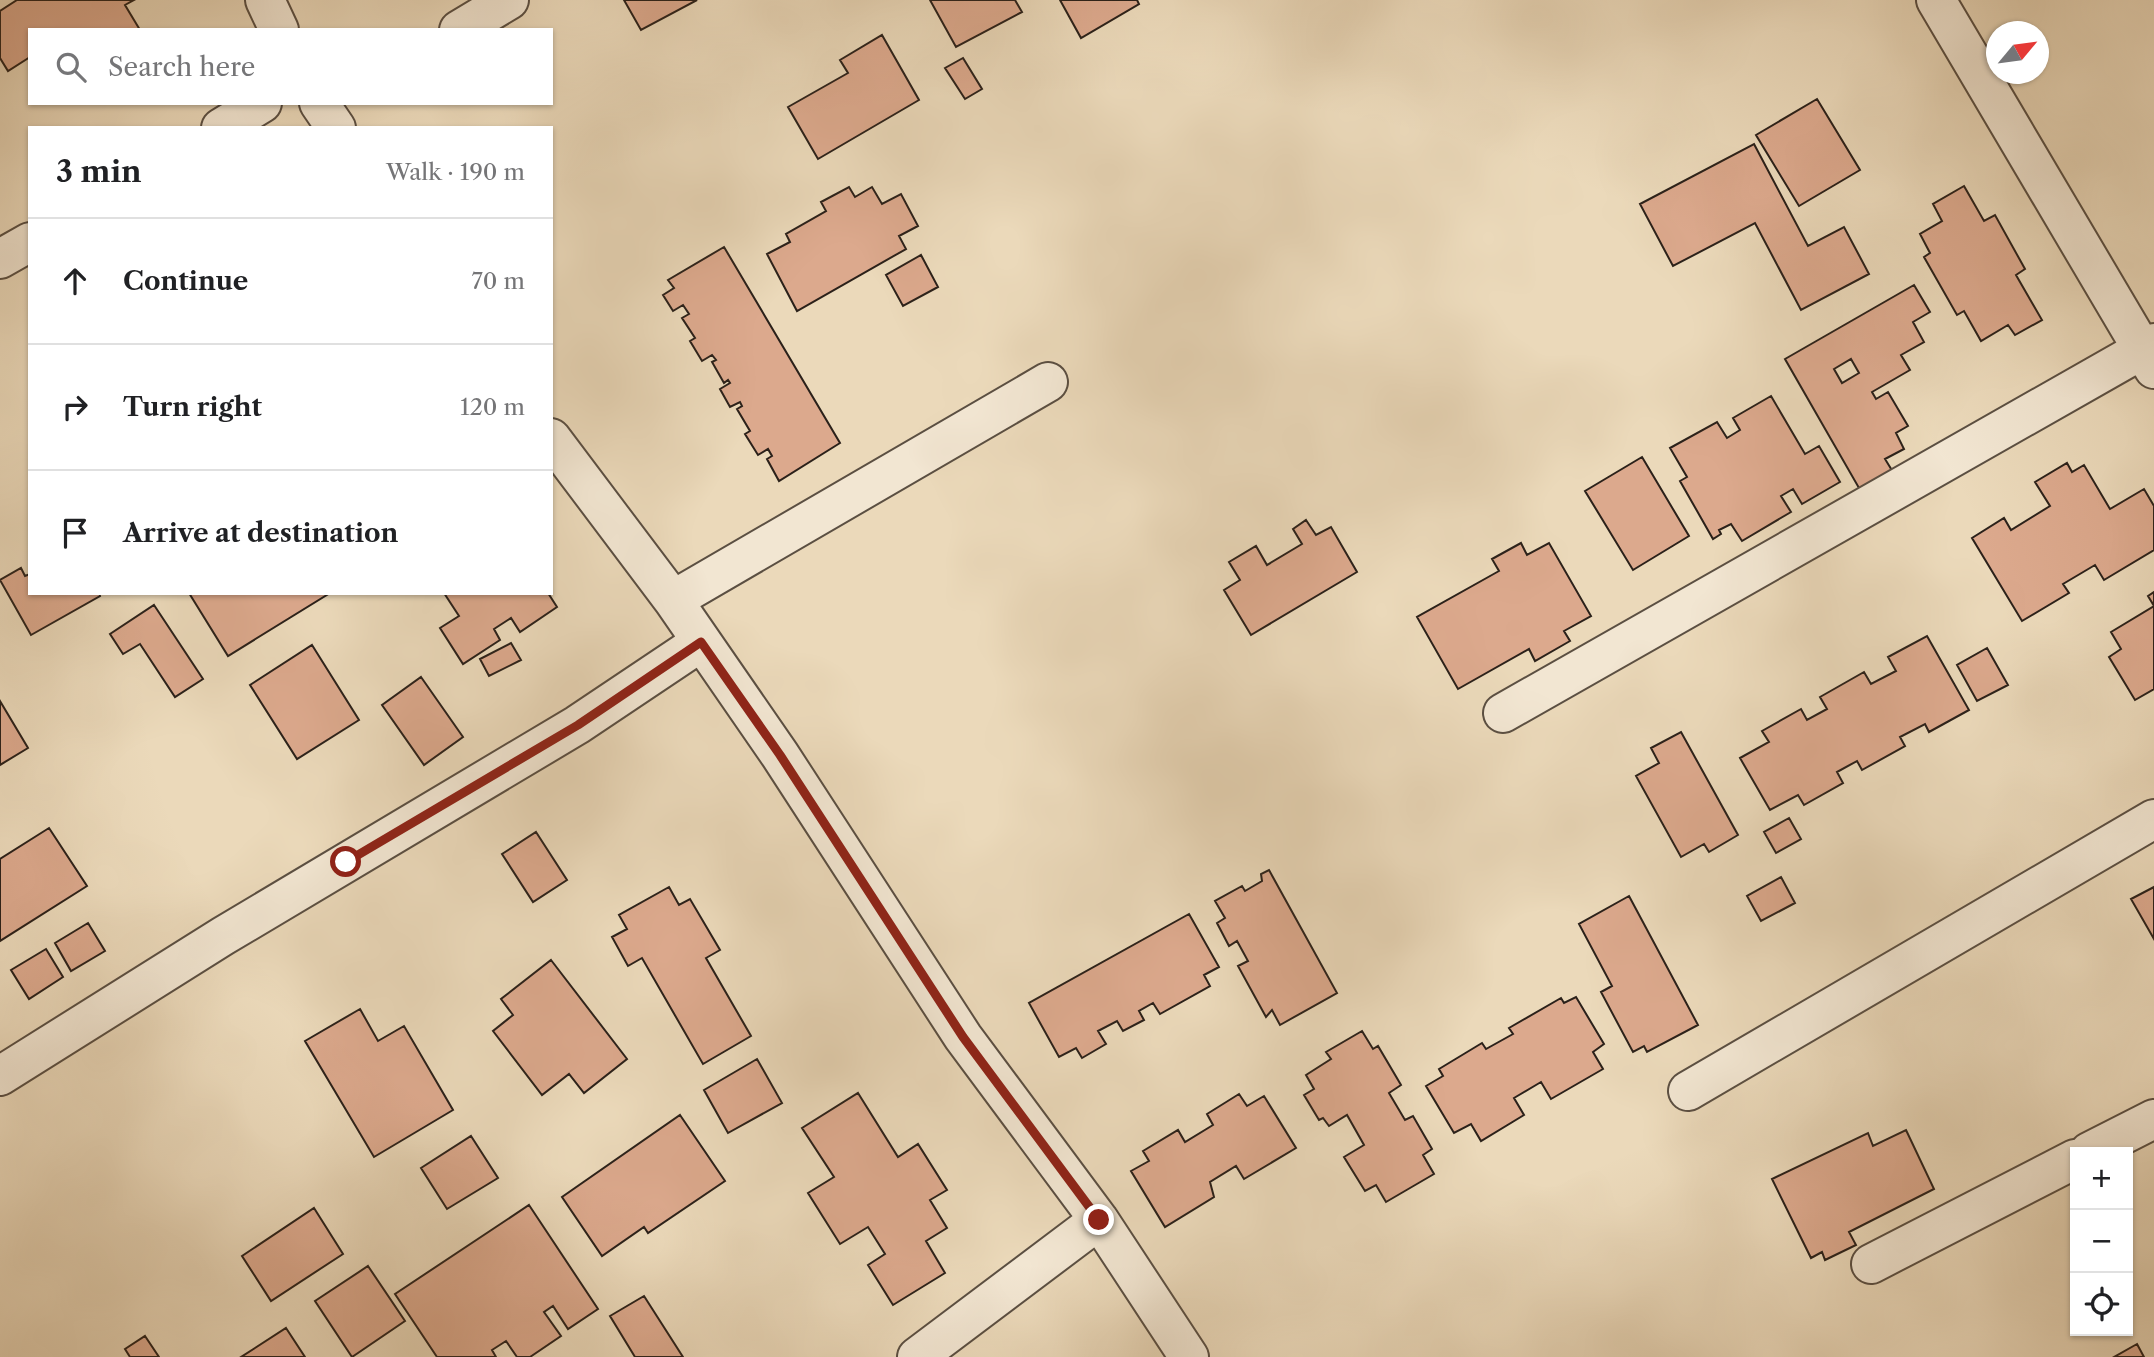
<!DOCTYPE html>
<html lang="en">
<head>
<meta charset="utf-8">
<style>
  body { margin:0; font-family:"Libre Caslon Text",serif; background:#f2f2f2; color:#202124 }
  .controls { position:absolute; right:21px; bottom:21px; display:grid; overflow:hidden; border-radius:0px; box-shadow:0 2px 5px #0004 }
  .controls button { width:63px; height:63px; display:grid; place-items:center; padding:0; border:0; border-bottom:2px solid #e0e0e0; background:#fff; color:#202124; font:35px sans-serif }
  .compass { position:absolute; left:1986px; top:21px; width:63px; height:63px; border-radius:50%; background:#fff; box-shadow:0 2px 5px #0004; rotate:61deg }
  .stop { position:absolute; width:21px; height:21px; margin:-16px; border:5px solid #8f2418; border-radius:50%; background:#fff }
  .stop.end { background:#8f2418; border-color:#fff; box-shadow:0 2px 7px #0008 }
  .list { margin:0; padding:0; list-style:none }
  h2 { display:flex; justify-content:space-between; align-items:center; height:91px; margin:0; padding:0 28px; font-size:30px }
  h2 small { font-size:23px; font-weight:400; color:#757577 }
  .list li { display:grid; grid-template-columns:46px 1fr auto; gap:21px; align-items:center; box-sizing:border-box; height:126px; padding:0 28px; border-top:2px solid #e0e0e0 }
  .list b { display:block; font-size:26px; white-space:nowrap }
  .list em { font-size:23px; font-style:normal; color:#757577 }
  .icon { flex:none; width:38px; height:38px; fill:none; stroke:currentColor; stroke-width:2; stroke-linecap:round; stroke-linejoin:round }
  .map { position:relative; flex:none; width:2154px; height:1357px; overflow:hidden }
  .search { position:absolute; background:#fff; box-shadow:0 2px 5px #0004; left:28px; top:28px; width:525px; height:77px; display:flex; align-items:center; gap:18px; box-sizing:border-box; padding:0 24px; border-radius:0px; color:#757577; font-size:26px }
  .panel { position:absolute; background:#fff; box-shadow:0 2px 5px #0004; left:28px; top:126px; width:525px; height:469px; border-radius:0px }
  .map>svg:first-child { display:block }
</style>
</head>
<body>
<div class="map">
<svg width="2154" height="1357" viewBox="0 0 2154 1357">
  <rect width="100%" height="100%" fill="#ebd9ba"/>
  <filter id="stains"><feTurbulence type="fractalNoise" baseFrequency=".00286" numOctaves="4"/><feColorMatrix values="0 0 0 0 .2 0 0 0 0 .09 0 0 0 0 .02 0 0 0 .5 -.17"/></filter>
  <radialGradient id="worn" r=".72"><stop offset=".6" stop-color="#630" stop-opacity="0"/><stop offset="1" stop-color="#630" stop-opacity=".3"/></radialGradient>
  <!-- building -->
  <path fill="#dca98d" stroke="#2b211a" stroke-width="2" fill-rule="evenodd" d="M17,0h117l-9,5 15,25h-110v27l-22,14 -8,-13v-47z
    M624,0h73l-56,30z
    M930,0h85l7,12 -66,35z
    M1060,0h77l2,4 -58,34z
    M882,35l37,65 -101,59 -30,-52 60,-34 -8,-13z
    M963,58l19,31 -17,10 -20,-31z
    M1817,99l43,71 -61,36 -43,-71z
    M1754,144l54,102 36,-19 25,47 -68,36 -46,-87 -82,43 -33,-62z
    M1964,186l20,35 11,-6 30,54 -9,6 26,45 -27,15 -7,-10 -27,16 -17,-30 -7,4 -33,-58 6,-4 -10,-19 22,-13 -9,-17z
    M849,187l6,10 17,-10 10,17 19,-10 17,32 -19,10 7,13 -109,62 -30,-57 23,-12 -4,-8 40,-23 -5,-9z
    M724,247l116,196 -61,38 -12,-22 5,-3 -4,-7 -10,6 -13,-21 5,-3 -13,-22 5,-3 -2,-4 -10,5 -10,-18 10,-6 -2,-3 -4,3 -12,-21 4,-2 -4,-5 -10,6 -12,-20 5,-3 -13,-20 7,-4 -6,-9 -10,6 -10,-16 11,-7 -6,-8z
    M921,255l17,32 -35,19 -17,-31z
    M1914,285l16,27 -17,10 11,20 -23,13 9,15 -38,22 4,7 12,-7 20,34 -12,7 8,16 -19,10 11,18 -33,18 -78,-136zM1851,359l8,14 -17,10 -8,-14z
    M1771,396l34,58 14,-8 21,36 -38,22 -9,-15 -12,7 10,16 -49,29 -11,-17 -12,6 2,4 -8,5 -33,-58 7,-4 -17,-29 47,-26 10,16 13,-8 -7,-12z
    M1642,457l47,79 -56,34 -48,-79z
    M2067,463l5,9 12,-7 26,44 34,-20 10,17v44l-50,30 -9,-15 -32,19 6,9 -47,28 -50,-83 32,-20 7,12 39,-24 -15,-24z
    M1306,520l10,15 15,-8 26,45 -106,63 -27,-45 16,-10 -11,-18 27,-16 11,19 35,-21 -9,-15z
    M1521,543l6,12 22,-12 42,73 -27,15 6,10 -35,20 -6,-12 -71,40 -41,-72 82,-46 -7,-12z
    M21,568l4,8 5,-2v19h69l1,3 -69,39 -31,-55z
    M2154,592v97l-19,11 -26,-43 12,-8 -10,-17 43,-26 -6,-10z
    M189,593h141l-102,63z
    M444,593h104l9,14 -37,25 -9,-14 -17,11 6,11 -37,24 -23,-36 19,-12z
    M154,605l49,74 -28,18 -35,-53 -17,10 -13,-20z
    M1927,636l42,74 -40,22 -4,-8 -25,13 5,9 -43,24 -5,-9 -20,11 6,11 -39,22 -6,-10 -28,15 -30,-52 29,-16 -7,-11 39,-22 6,11 20,-11 -7,-12 44,-25 7,12 25,-13 -8,-14z
    M511,643l10,17 -32,16 -9,-17z
    M312,645l47,75 -62,39 -47,-74z
    M1987,648l21,37 -31,16 -20,-36z
    M421,677l42,60 -39,28 -42,-60z
    M0,701l28,47 -28,17z
    M1681,732l57,103 -29,17 -5,-8 -23,13 -45,-81 23,-13 -8,-15z
    M1789,818l12,21 -25,14 -12,-21z
    M49,828l38,58 -87,55v-82z
    M536,832l31,48 -34,22 -31,-48z
    M1269,870l68,123 -57,32 -8,-15 -6,7 -28,-51 10,-5 -11,-20 -8,5 -12,-23 8,-5 -10,-17 27,-15 3,5 17,-10 -1,-7z
    M1781,877l14,26 -34,18 -14,-25z
    M669,887l10,18 11,-6 30,51 -14,8 45,78 -48,28 -61,-106 -14,8 -16,-29 15,-8 -8,-14z
    M2154,887v52l-23,-40z
    M1629,896l69,129 -51,27 -3,-6 -11,6 -32,-60 11,-6 -33,-62z
    M1189,914l30,53 -15,8 6,11 -50,28 -7,-11 -14,8 5,9 -21,11 -6,-10 -19,10 8,13 -24,14 -6,-10 -17,9 -30,-54z
    M88,923l17,28 -34,20 -16,-28z
    M46,949l17,28 -34,22 -18,-29z
    M551,960l76,99 -43,34 -15,-19 -27,21 -49,-64 20,-16 -12,-16z
    M1576,997l28,47 -11,8 10,17 -52,30 -10,-17 -27,16 10,17 -43,26 -10,-17 -17,9 -28,-47 17,-10 -4,-7 43,-26 4,6 27,-15 -4,-6 52,-30 3,5z
    M360,1009l18,32 26,-15 49,84 -79,47 -69,-116z
    M1362,1031l11,18 5,-3 23,39 -12,8 16,27 8,-4 19,33 -9,6 11,19 -48,28 -10,-17 -11,6 -21,-34 20,-12 -17,-30 -18,11 -6,-8 -4,2 -15,-25 10,-6 -8,-14 25,-16 -5,-7z
    M757,1059l25,44 -54,30 -24,-43z
    M858,1093l40,64 20,-13 29,46 -17,10 17,28 -21,13 19,32 -52,32 -25,-40 17,-11 -17,-27 -28,17 -32,-51 26,-16 -32,-49z
    M1239,1094l8,12 17,-10 32,52 -52,31 -8,-13 -26,16 4,15 -49,30 -34,-56 18,-10 -6,-10 35,-21 7,12 28,-17 -6,-11z
    M680,1115l45,66 -77,52 -4,-6 -42,29 -40,-59z
    M1906,1130l28,59 -85,43 7,13 -31,15 -3,-8 -11,6 -39,-79 96,-46 5,13z
    M471,1136l27,42 -51,31 -26,-41z
    M529,1205l69,104 -30,20 -15,-23 -9,6 17,24 -31,21h-13l-11,-16 -14,9 4,7h-59l-42,-63z
    M314,1208l29,46 -72,47 -29,-45z
    M368,1266l37,55 -53,36 -37,-56z
    M644,1296l39,61h-48l-25,-41z
    M286,1328l19,29h-64z
    M145,1336l14,21h-29l-5,-8z
    M2137,1344l7,13h-30z"/>
  <g fill="none" stroke-linecap="round" stroke-linejoin="round">
    <!-- minor casing -->
    <g stroke="#5b4f42" stroke-width="42">
      <path id="minor" d="M265,0l14,30
        M1936,0l218,369
        M459,30l50,-30
        M319,103l17,25
        M221,128l41,-25
        M0,259l30,-17
        M551,438l122,162 107,155 183,282 136,183 90,137
        M673,600l375,-218
        M1503,713l651,-370
        M0,1076l223,-140 354,-211 124,-83
        M1688,1091l466,-272
        M2089,1152l65,-33
        M1871,1264l204,-105
        M917,1357l182,-137"/>
    </g>
    <!-- minor -->
    <use href="#minor" stroke="#f2e6d2" stroke-width="38"/>
  </g>
  <g fill="none" stroke-linecap="round" stroke-linejoin="round">
    <!-- route -->
    <path stroke="#8f2418" stroke-width="9" d="M346,862l232,-137 123,-83 79,113 183,282 136,183"/>
  </g>
  <rect width="100%" height="100%" filter="url(#stains)"/>
  <rect width="100%" height="100%" fill="url(#worn)"/>
</svg>
<div class="controls">
<button>+</button>
<button>−</button>
<button><svg class="icon" aria-label="locate" viewBox="0 0 24 24"><circle cx="12" cy="12" r="6"/><path d="M12 2v4M12 18v4M2 12h4M18 12h4"/></svg></button>
</div>
<svg class="compass" viewBox="-18 -18 36 36"><path d="M0-13l5 13h-10z" fill="#e53935"/><path d="M0 13l5-13h-10z" fill="#757577"/></svg>
<div class="stop" style="left:346px;top:862px"></div>
<div class="stop end" style="left:1099px;top:1220px"></div>
<div class="search"><svg class="icon" aria-label="search" viewBox="0 0 24 24"><circle cx="10" cy="10" r="6"/><path d="M15 15l6 6"/></svg>Search here</div>
<section class="panel">
<h2>3 min<small>Walk · 190 m</small></h2>
<ul class="list">
<li><svg class="icon" aria-label="ahead" viewBox="0 0 24 24"><path d="M12 20V5M6 11l6-6 6 6"/></svg><div><b>Continue</b></div><em>70 m</em></li>
<li><svg class="icon" aria-label="right" viewBox="0 0 24 24"><path d="M7 20v-9h11M14 6l5 5-5 5"/></svg><div><b>Turn right</b></div><em>120 m</em></li>
<li><svg class="icon" aria-label="arrive" viewBox="0 0 24 24"><path d="M6 21V4h12l-3 4 3 4H6"/></svg><div><b>Arrive at destination</b></div></li>
</ul>
</section>
</div>
</body>
</html>
